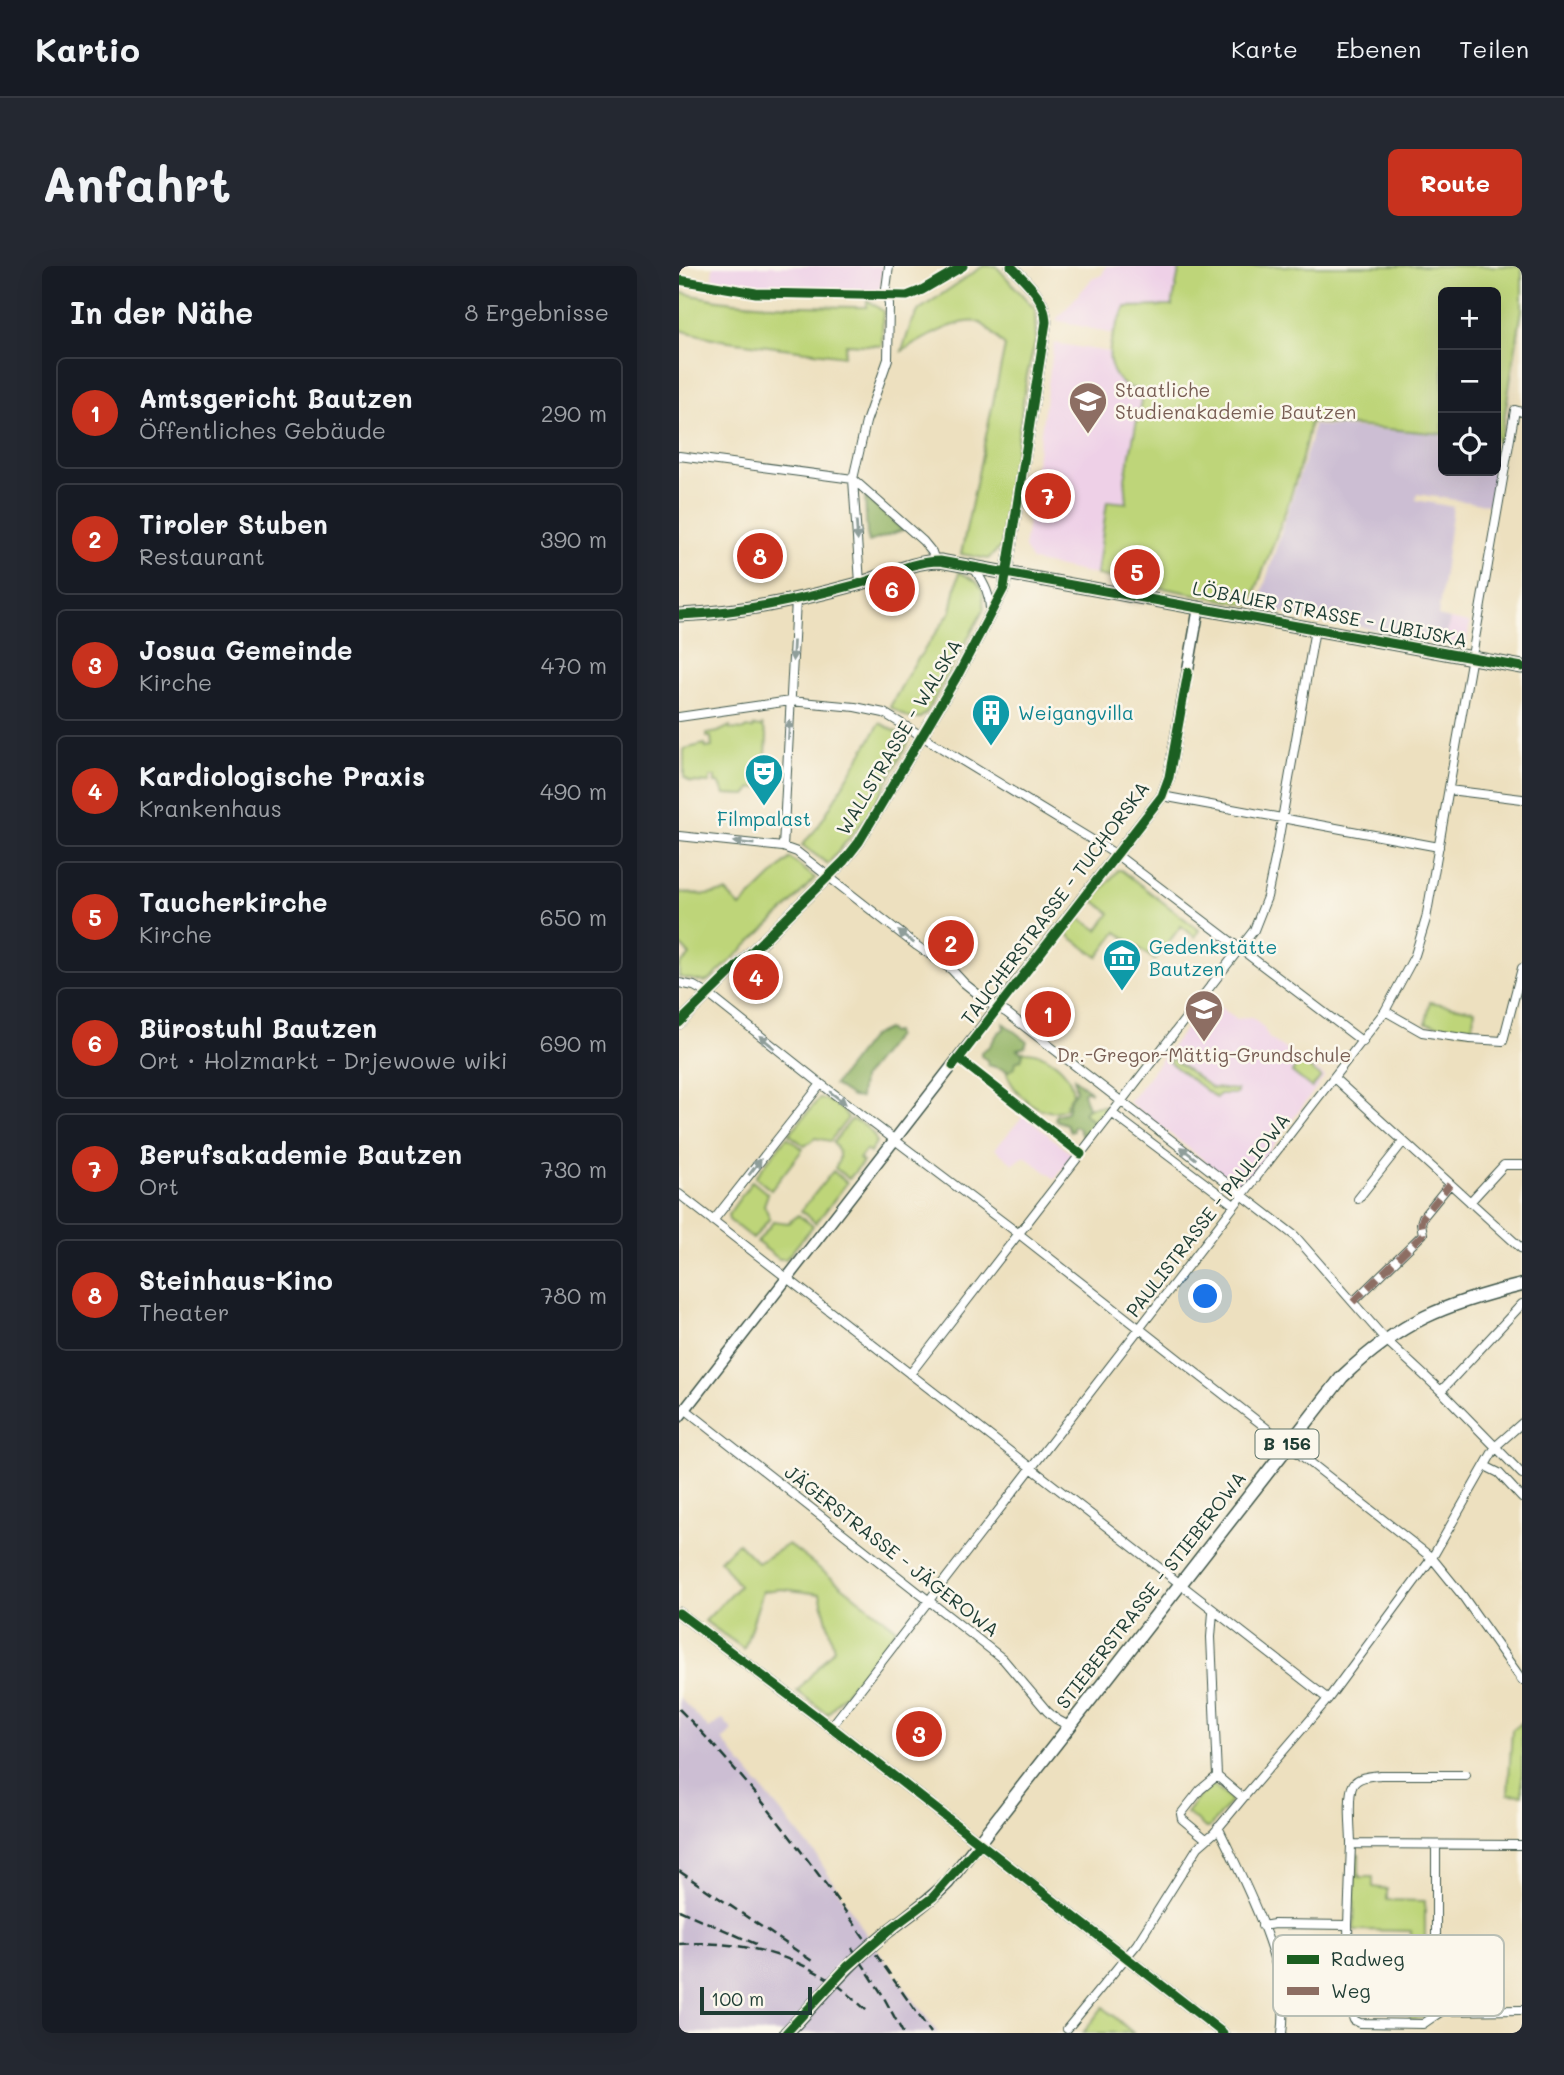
<!DOCTYPE html>
<html lang="de">
<head>
<meta charset="utf-8">
<style>
  body { margin:0; font-family:Mali,sans-serif; background:#242831; color:#f1f3f6 }
  .controls { position:absolute; right:21px; top:21px; display:grid; overflow:hidden; border-radius:10px; box-shadow:0 7px 28px #0002 }
  .controls button { width:63px; height:63px; display:grid; place-items:center; padding:0; border:0; border-bottom:2px solid #363941; background:#171b24; color:#f1f3f6; font:35px sans-serif }
  .scale { position:absolute; left:21px; bottom:18px; width:112px; box-sizing:border-box; padding-left:7px; border:4px solid #1f3d34; border-top:0; font-size:19px; line-height:24px; white-space:nowrap; color:#1f3d34; -webkit-text-stroke:5px #fbf7ec; paint-order:stroke }
  .you { position:absolute; left:527px; top:1031px; width:24px; height:24px; margin:-18px; border:5px solid #fff; border-radius:50%; background:#1a73e8; box-shadow:0 0 0 10px #1a73e833 }
  .badge { display:grid; place-items:center; width:46px; height:46px; border-radius:50%; background:#c8321e; color:#fff; font-size:23px; font-weight:700 }
  .pin { position:absolute; translate:-50% -50%; border:4px solid #fff; box-shadow:0 2px 7px #0006 }
  .list { margin:0; padding:0; list-style:none }
  h2 { display:flex; justify-content:space-between; align-items:center; height:91px; margin:0; padding:0 28px; font-size:30px }
  h2 small { font-size:23px; font-weight:400; color:#9ea1a6 }
  .list li { display:grid; grid-template-columns:46px 1fr auto; gap:21px; align-items:center; box-sizing:border-box; height:112px; margin:0 14px 14px; padding:0 14px; border:2px solid #363941; border-radius:10px }
  .list b { display:block; font-size:26px; white-space:nowrap }
  .list p { margin:0; font-size:23px; white-space:nowrap; color:#9ea1a6 }
  .list em { font-size:23px; font-style:normal; color:#9ea1a6 }
  .icon { flex:none; width:38px; height:38px; fill:none; stroke:currentColor; stroke-width:2; stroke-linecap:round; stroke-linejoin:round }
  .map { position:relative; flex:none; width:843px; height:1767px; overflow:hidden; border-radius:10px }
  header { display:flex; align-items:center; gap:42px; box-sizing:border-box; height:98px; padding:0 35px; background:#171b24; border-bottom:2px solid #363941 }
  header strong { font-size:33px }
  nav { display:flex; gap:38px; margin-inline-start:auto; font-size:24px }
  .intro { display:flex; align-items:center; justify-content:space-between; box-sizing:border-box; height:168px; padding:0 42px }
  h1 { margin:0; font-size:49px }
  .button { padding:18px 32px; border-radius:10px; background:#c8321e; color:#fff; font-size:24px; font-weight:700 }
  main { display:flex; gap:42px; padding:0 42px }
  aside { flex:1; background:#171b24; border-radius:10px; box-shadow:0 7px 28px #0002 }
  .map>svg:first-child { display:block }
</style>
</head>
<body>
<header>
<strong>Kartio</strong>
<nav><a>Karte</a><a>Ebenen</a><a>Teilen</a></nav>
</header>
<div class="intro"><h1>Anfahrt</h1><a class="button">Route</a></div>
<main>
<aside>
<h2>In der Nähe<small>8 Ergebnisse</small></h2>
<ul class="list">
<li><span class="badge">1</span><div><b>Amtsgericht Bautzen</b><p>Öffentliches Gebäude</p></div><em>290 m</em></li>
<li><span class="badge">2</span><div><b>Tiroler Stuben</b><p>Restaurant</p></div><em>390 m</em></li>
<li><span class="badge">3</span><div><b>Josua Gemeinde</b><p>Kirche</p></div><em>470 m</em></li>
<li><span class="badge">4</span><div><b>Kardiologische Praxis</b><p>Krankenhaus</p></div><em>490 m</em></li>
<li><span class="badge">5</span><div><b>Taucherkirche</b><p>Kirche</p></div><em>650 m</em></li>
<li><span class="badge">6</span><div><b>Bürostuhl Bautzen</b><p>Ort · Holzmarkt - Drjewowe wiki</p></div><em>690 m</em></li>
<li><span class="badge">7</span><div><b>Berufsakademie Bautzen</b><p>Ort</p></div><em>730 m</em></li>
<li><span class="badge">8</span><div><b>Steinhaus-Kino</b><p>Theater</p></div><em>780 m</em></li>
</ul>
</aside>
<div class="map">
<svg width="843" height="1767" viewBox="0 0 843 1767">
  <rect width="100%" height="100%" fill="#fbf7ec"/>
  <filter id="ink" filterUnits="userSpaceOnUse"><feTurbulence type="fractalNoise" baseFrequency=".0143" numOctaves="2"/><feDisplacementMap in="SourceGraphic" scale="14" xChannelSelector="R" yChannelSelector="G"/><feConvolveMatrix kernelMatrix="1 2 1 2 8 2 1 2 1" color-interpolation-filters="sRGB"/></filter>
  <filter id="wash" filterUnits="userSpaceOnUse"><feTurbulence type="fractalNoise" baseFrequency=".00686" numOctaves="4" result="noise"/><feDisplacementMap in="SourceGraphic" scale="28" xChannelSelector="R" yChannelSelector="G"/><feGaussianBlur stdDeviation="1.57" result="paint"/><feColorMatrix in="noise" values="0 0 0 0 0 0 0 0 0 0 0 0 0 0 0 0 0 1.4 0 .05"/><feComposite in="paint" operator="in"/></filter>
  <g filter="url(#wash)">
    <rect width="100%" height="100%" fill="#ede0bf"/>
    <!-- built -->
    <path fill="#eed0e7" d="M34,0h170l-3,25 -91,-3 -77,-9z
      M427,0h74l-8,40 -46,1 -14,27 -56,-14 36,-41 10,-4z
      M375,77l55,9 2,17 33,22 -19,87 2,25 -20,-1 -10,73 -65,-14 -8,-13z
      M771,353l20,4 -4,23 -21,-4z
      M529,733l29,20 14,-2 12,10 6,11 56,38 -81,109 -9,-1 -106,-82z
      M345,849l49,40 -18,24 -30,-23 -12,8 -18,-15z"/>
    <!-- industrial -->
    <path fill="#ccbed3" d="M634,159l130,9v37h52l-6,34 -72,-11 -1,6 37,7 -15,109 12,3 -5,23 -188,-34 53,-166z
      M0,1431l30,32 14,-10 10,12 -11,9 94,115 50,79 72,99h-259z"/>
    <!-- green -->
    <path fill="#bed579" stroke="#6e8956" stroke-width="2" d="M304,0h13l39,43 1,30 -9,36 -25,171 -14,13 -27,-5 44,-208c-8,-7 -16,-19 -25,-23 -19,-8 -61,19 -78,28l9,-27 8,-14z
      M501,0h342v44l-22,133 -4,-1v-150h-53v142l-133,-12c-11,63 -38,124 -60,183l-153,-30 10,-74 20,2 -2,-25 18,-86c-6,-3 -15,-4 -20,-8 -25,-22 -10,-53 3,-77l46,-1z
      M0,26c61,16 125,14 188,15v-7l16,11 -1,35 -36,-2 -2,12 -123,-16 -42,-10z
      M280,306l17,9 6,8 2,20 -57,103 -7,6h-11l-19,-11 21,-38 40,-58z
      M201,457l30,16 -40,74 -42,51 -26,-19 16,-18z
      M83,458l5,13 -3,50 -12,1 -6,7 -21,-1 -6,-11h-4v-6h-5v6l-19,-1 -7,-5v-28l21,-5 1,4 6,-1 -1,-10h-4v-3l11,-2 12,-6v3l15,1 1,-2 7,1 1,-3 8,1z
      M111,592l25,20 -29,31 -74,69 -7,4 -26,-5v-11l11,-11 -11,-11v-52l26,3 21,-3 14,15z
      M439,604h3l78,60 -4,7 -14,-11 -26,34 -38,-28 -19,25 -29,-21 -1,-2 12,-16 18,12 12,-17 -17,-13z
      M751,736l45,8 -4,22 -45,-9z
      M340,786c26,-2 53,17 54,44h-2l-5,8 2,2c-23,18 -57,-13 -62,-36l3,1z
      M492,792l41,30 25,2v4h-17l-4,4 -47,-36z
      M621,795l21,16 -9,11 -20,-16z
      M140,833c12,-1 24,10 29,19l-18,23 -15,-3 -10,8 -16,-12z
      M411,841l14,-1 2,3 -5,7 -3,-2 -2,3 2,3 -3,3 -12,-10z
      M172,854c9,0 24,12 25,22l-6,11 -4,-3 -7,9 4,3 -14,17 -14,-11c6,-9 6,-17 -2,-25z
      M108,871l16,12 -32,41 -16,-13z
      M154,905l14,12 -31,40 -15,-12z
      M73,915l16,13 -4,11 6,13 -17,21 -24,-19 -1,-5z
      M119,949l15,11 -27,33h-7l-22,-17 17,-21 14,2z
      M59,1277l20,20 30,-19 109,85 -69,85 -31,-23 37,-42 -14,-55 -38,-5 -19,2 -19,58 -39,-28 34,-35 -19,-26z
      M843,1456v73l-14,-1 4,-64z
      M531,1517l20,16v4l-21,25h-3l-20,-15z
      M676,1589h4v22h14v10l14,2v11l38,1v102l7,1c-1,13 -10,15 -22,15l1,-88 -57,-1z
      M424,1741l30,26h-50z"/>
    <!-- forest -->
    <path fill="#96b669" stroke="#5a7a4e" stroke-width="2" d="M186,231l38,33 -34,12 -2,-8z
      M324,757l24,18 -2,6 -8,2 6,5 -2,6 -6,2 -1,6 -5,3 -21,-6 -1,-5 -6,-4v-4l9,-6 8,-13 6,-4z
      M208,763l4,4 4,-1 1,4 -34,43 -2,19 -8,-1 -18,-12 38,-49z
      M395,812l17,14 -5,-2 -3,3 5,15 -5,5 12,10 -13,14 -4,-10 -5,-1v5l-3,1 -4,-8 -11,-4 1,-5 11,-3 3,-13 6,-8z"/>
  </g>
  <g filter="url(#ink)">
    <g fill="none" stroke-linecap="round" stroke-linejoin="round">
      <!-- minor casing -->
      <g stroke="#3e5549" stroke-width="10">
        <path id="minor" d="M0,14l77,13 151,3 15,-6 41,-24
          M0,190l174,23
          M174,213l70,62 9,11 3,9
          M294,300c9,15 18,27 17,46
          M181,317l-7,-104 13,-57 22,-63 1,-54 -3,-16 3,-23
          M0,451l111,-16 65,6 29,6 233,142 246,187
          M770,524l73,9
          M483,530l277,51
          M0,570l104,11 14,5 120,94 35,24 12,13 25,20 18,10 288,223 90,103 56,52 81,83
          M104,581l13,-247
          M0,717l15,3 14,8 113,90 198,150 413,324 30,37 60,85
          M706,745l37,21 48,7 33,2 19,-73
          M280,793l122,95
          M656,813l187,170
          M434,848l121,91
          M0,928l649,505
          M679,933l45,-57
          M791,936l34,-37h18
          M34,955l108,-137
          M674,1036l70,-68 -2,-11 2,-6 27,-33
          M231,1108l344,-444 13,-33 9,-43 39,-225
          M762,1125l81,-87
          M6,1143l318,250 44,52 9,8 13,7
          M806,1200l14,7 23,25
          M534,1346l-2,25 6,139
          M152,1461l554,-716 30,-56 11,-36 89,-509 7,2
          M564,1532l85,-99 104,-141 64,-112 26,-23
          M539,1561c27,57 74,143 64,206
          M527,1573l-24,-20 -1,-5 19,-24 17,-14
          M672,1578c0,-13 -4,-49 2,-59 5,-9 19,-9 27,-10h86
          M669,1659l2,84 4,11 6,3 63,1 13,-9v-170
          M583,1660l12,-2 74,1 3,-81 171,1
          M757,1749l6,-4 80,-1
          M388,1763l70,-85 61,-97 16,-14 29,-35 -26,-22"/>
      </g>
      <!-- tertiary casing -->
      <g stroke="#3e5549" stroke-width="13">
        <path id="tertiary" d="M0,757l165,-162 15,-19 100,-169 45,-85 42,-266c-1,-25 -19,-39 -35,-56
          M0,1151l483,-621 7,-19 30,-170
          M0,1347l152,114 392,306"/>
      </g>
      <!-- secondary casing -->
      <g stroke="#3e5549" stroke-width="15">
        <path id="secondary" d="M0,349c61,-2 120,-15 179,-31 27,-8 54,-23 82,-23l582,106"/>
      </g>
      <!-- primary casing -->
      <g stroke="#3e5549" stroke-width="15">
        <path id="primary" d="M107,1767c29,-29 55,-62 87,-89 24,-22 52,-38 75,-62l394,-505c59,-56 102,-73 180,-92"/>
      </g>
      <!-- minor -->
      <use href="#minor" stroke="#fff" stroke-width="8"/>
      <!-- tertiary -->
      <use href="#tertiary" stroke="#fff" stroke-width="10"/>
      <!-- secondary -->
      <use href="#secondary" stroke="#fff" stroke-width="12"/>
      <!-- primary -->
      <use href="#primary" stroke="#fff" stroke-width="12"/>
      <!-- rail -->
      <path stroke="#1f3d34" stroke-width="2.5" stroke-dasharray="10 5" stroke-linecap="butt" d="M0,1443c97,97 173,212 252,324
        M0,1605l136,92
        M0,1644l77,34
        M0,1678c50,-4 103,7 146,33 16,9 29,22 42,34
        M173,1682l30,46 21,39"/>
      <!-- quiet -->
      <path stroke="#8d6e63" stroke-width="7" stroke-dasharray="14 7" stroke-linecap="butt" d="M674,1036l70,-68 -2,-11 2,-6 27,-33"/>
      <!-- cycleway casing -->
      <g stroke="#fbf7ec" stroke-width="13">
        <path id="cycleway" d="M0,14l77,13 151,3 15,-6 41,-24
          M0,349c61,-2 120,-15 179,-31 27,-8 54,-23 82,-23l582,106
          M0,757l165,-162 15,-19 100,-169 45,-85 42,-266c-1,-25 -19,-39 -35,-56
          M280,793l122,95
          M274,800l209,-270 7,-19 19,-105
          M0,1347l152,114 392,306
          M107,1767l61,-66 46,-40 40,-30 47,-53"/>
      </g>
      <!-- cycleway -->
      <use href="#cycleway" stroke="#1b5e20" stroke-width="9"/>
    </g>
    <!-- one-way arrows -->
    <defs><path id="oneway-solid" d="M-6-.8H1V-3.2L6.5 0L1 3.2V.8H-6Z" transform="scale(1.75)"/></defs>
    <g fill="#8f9e9a">
      <use href="#oneway-solid" transform="translate(178 265) rotate(86)"/>
      <use href="#oneway-solid" transform="translate(114 385) rotate(93)"/>
      <use href="#oneway-solid" transform="translate(110 464) rotate(-87)"/>
      <use href="#oneway-solid" transform="translate(65 577) rotate(-174)"/>
      <use href="#oneway-solid" transform="translate(227 671) rotate(-142)"/>
      <use href="#oneway-solid" transform="translate(88 776) rotate(-141)"/>
      <use href="#oneway-solid" transform="translate(159 832) rotate(37)"/>
      <use href="#oneway-solid" transform="translate(509 887) rotate(-142)"/>
      <use href="#oneway-solid" transform="translate(76 901) rotate(-53)"/>
    </g>
  </g>
  <!-- icons -->
  <defs>
    <g id="university-pin" transform="scale(2.0125)"><path d="M0 17L-7.5 6A9.5 9.5 0 1 1 7.5 6Z" fill="#8d6e63" stroke="#fbf7ec"/><path d="M0-5L7-2L0 1L-7-2ZM-4 1L0 2.5L4 1V4Q0 6-4 4Z" fill="#fff"/></g>
    <g id="building-pin" transform="scale(2.0125)"><path d="M0 17L-7.5 6A9.5 9.5 0 1 1 7.5 6Z" fill="#0f9aa8" stroke="#fbf7ec"/><path d="M-4-6H4V6H1V3H-1V6H-4ZM-2.5-4.3h1.7v1.8h-1.7ZM.8-4.3h1.7v1.8H.8ZM-2.5-1h1.7V.8h-1.7ZM.8-1h1.7V.8H.8Z" fill="#fff"/></g>
    <g id="theatre-pin" transform="scale(2.0125)"><path d="M0 17L-7.5 6A9.5 9.5 0 1 1 7.5 6Z" fill="#0f9aa8" stroke="#fbf7ec"/><path d="M-5-5.5Q0-4 5-5.5V0Q5 5 0 6Q-5 5-5 0ZM-3.3-2.5H-1v1.5H-3.3ZM1-2.5H3.3v1.5H1ZM-2.8 1Q0 5.5 2.8 1Z" fill="#fff"/></g>
    <g id="museum-pin" transform="scale(2.0125)"><path d="M0 17L-7.5 6A9.5 9.5 0 1 1 7.5 6Z" fill="#0f9aa8" stroke="#fbf7ec"/><path d="M0-6L6-3V-2H-6V-3ZM-5-1h2V3h-2ZM-1-1h2V3h-2ZM3-1h2V3H3ZM-6 4H6V6H-6Z" fill="#fff"/></g>
    <g id="school-pin" transform="scale(2.0125)"><path d="M0 17L-7.5 6A9.5 9.5 0 1 1 7.5 6Z" fill="#8d6e63" stroke="#fbf7ec"/><path d="M0-5L7-2L0 1L-7-2ZM-4 1L0 2.5L4 1V4Q0 6-4 4Z" fill="#fff"/></g>
  </defs>
  <g fill-rule="evenodd">
    <use href="#university-pin" x="409" y="135"/>
    <use href="#building-pin" x="312" y="447"/>
    <use href="#theatre-pin" x="85" y="507"/>
    <use href="#museum-pin" x="443" y="692"/>
    <use href="#school-pin" x="525" y="743"/>
  </g>
  <g text-anchor="middle" stroke-width="5" stroke-linejoin="round" paint-order="stroke">
    <!-- shield labels -->
    <rect fill="#fbf7ec" stroke="#61756b" stroke-width="2" x="576.5" y="1163.5" width="63" height="29" rx="5"/>
    <g font-size="18" font-weight="bold" fill="#1f3d34">
      <text x="608" y="1184">B 156</text>
    </g>
    <!-- education labels -->
    <g font-size="19" fill="#785e54" stroke="#fbf7ec" text-anchor="start">
      <text x="436" y="131">Staatliche<tspan x="436" dy="22">Studienakademie Bautzen</tspan></text>
      <text x="525" y="796" text-anchor="middle">Dr.-Gregor-Mättig-Grundschule</text>
    </g>
    <!-- street labels -->
    <g font-size="19" fill="#1f3d34" stroke="#fbf7ec">
      <text transform="translate(651 348) rotate(11)" y="7">LÖBAUER STRASSE - LUBIJSKA</text>
      <text transform="translate(220 471) rotate(-59)" y="7">WALLSTRASSE - WALSKA</text>
      <text transform="translate(376 637) rotate(-53)" y="7">TAUCHERSTRASSE - TUCHORSKA</text>
      <text transform="translate(529 949) rotate(-52)" y="7">PAULISTRASSE - PAULIOWA</text>
      <text transform="translate(213 1285) rotate(38)" y="7">JÄGERSTRASSE - JÄGEROWA</text>
      <text transform="translate(472 1324) rotate(-52)" y="7">STIEBERSTRASSE - STIEBEROWA</text>
    </g>
    <!-- culture labels -->
    <g font-size="19" fill="#0d838f" stroke="#fbf7ec" text-anchor="start">
      <text x="339" y="454">Weigangvilla</text>
      <text x="85" y="560" text-anchor="middle">Filmpalast</text>
      <text x="470" y="688">Gedenkstätte<tspan x="470" dy="22">Bautzen</tspan></text>
    </g>
  </g>
  <!-- legend -->
  <rect x="594" y="1669" width="231" height="81" rx="10" fill="#fbf7ec" stroke="#b9bfb5" stroke-width="2"/>
  <rect x="608" y="1689" width="32" height="9" fill="#1b5e20"/>
  <rect x="608" y="1721" width="32" height="8" fill="#8d6e63"/>
  <g font-size="19" fill="#1f3d34">
    <text x="652" y="1700">Radweg</text>
    <text x="652" y="1732">Weg</text>
  </g>
</svg>
<div class="controls">
<button>+</button>
<button>−</button>
<button><svg class="icon" aria-label="locate" viewBox="0 0 24 24"><circle cx="12" cy="12" r="6"/><path d="M12 2v4M12 18v4M2 12h4M18 12h4"/></svg></button>
</div>
<div class="scale">100 m</div>
<div class="you"></div>
<div class="pin badge" style="left:369px;top:748px">1</div>
<div class="pin badge" style="left:272px;top:677px">2</div>
<div class="pin badge" style="left:240px;top:1468px">3</div>
<div class="pin badge" style="left:77px;top:711px">4</div>
<div class="pin badge" style="left:458px;top:306px">5</div>
<div class="pin badge" style="left:213px;top:323px">6</div>
<div class="pin badge" style="left:369px;top:230px">7</div>
<div class="pin badge" style="left:81px;top:290px">8</div>
</div>
</main>
</body>
</html>
